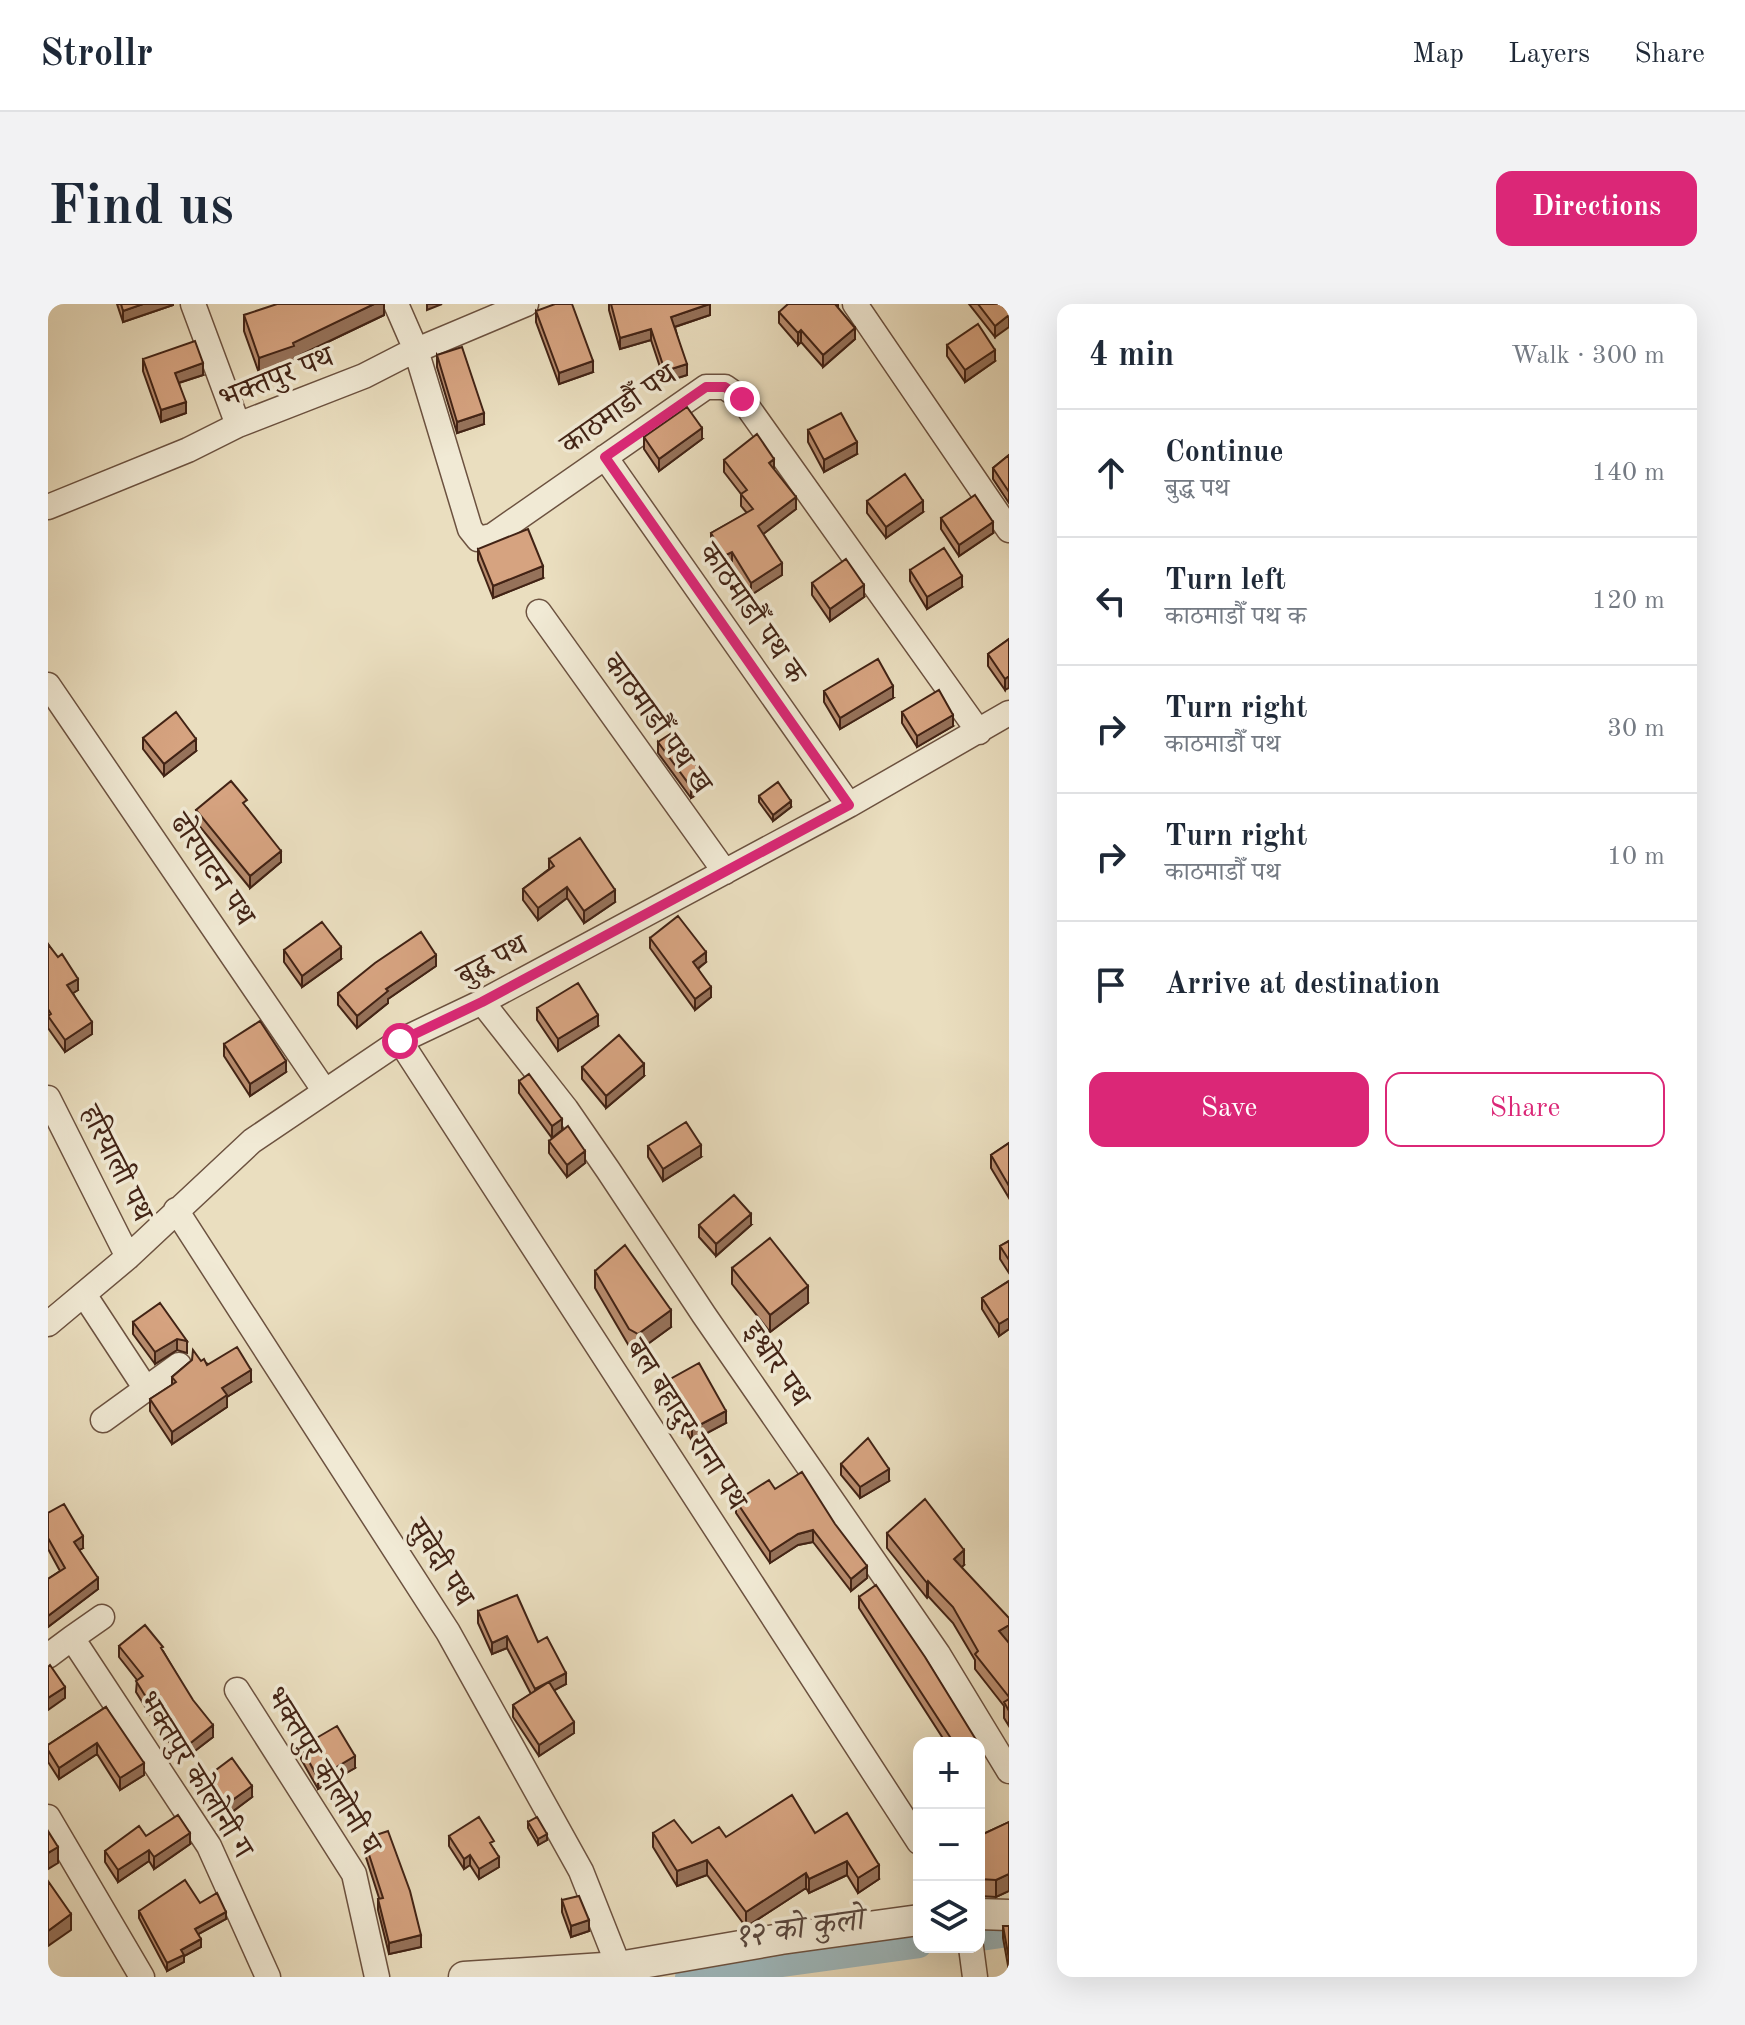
<!DOCTYPE html>
<html lang="en">
<head>
<meta charset="utf-8">
<style>
  body { margin:0; font-family:"Old Standard TT","Noto Serif Devanagari",serif; background:#f2f2f3; color:#1f2937 }
  .controls { position:absolute; right:24px; bottom:24px; display:grid; overflow:hidden; border-radius:16px; box-shadow:0 8px 32px #0002 }
  .controls button { width:72px; height:72px; display:grid; place-items:center; padding:0; border:0; border-bottom:2px solid #e0e1e3; background:#fff; color:#1f2937; font:40px sans-serif }
  .stop { position:absolute; width:24px; height:24px; margin:-18px; border:6px solid #db2777; border-radius:50%; background:#fff }
  .stop.end { background:#db2777; border-color:#fff; box-shadow:0 2px 8px #0008 }
  .list { margin:0; padding:0; list-style:none }
  h2 { display:flex; justify-content:space-between; align-items:center; height:104px; margin:0; padding:0 32px; font-size:34px }
  h2 small { font-size:26px; font-weight:400; color:#747a83 }
  .list li { display:grid; grid-template-columns:52px 1fr auto; gap:24px; align-items:center; box-sizing:border-box; height:128px; padding:0 32px; border-top:2px solid #e0e1e3 }
  .list b { display:block; font-size:30px; white-space:nowrap }
  .list p { margin:0; font-size:26px; white-space:nowrap; color:#747a83 }
  .list em { font-size:26px; font-style:normal; color:#747a83 }
  .actions { display:flex; gap:16px; padding:24px 32px }
  .actions a { flex:1; padding:18px 0; border:2px solid #db2777; border-radius:16px; text-align:center; font-size:28px; color:#db2777 }
  .actions .main { background:#db2777; color:#fff }
  .icon { flex:none; width:44px; height:44px; fill:none; stroke:currentColor; stroke-width:2; stroke-linecap:round; stroke-linejoin:round }
  .map { position:relative; flex:none; width:961px; height:1673px; overflow:hidden; border-radius:16px }
  header { display:flex; align-items:center; gap:48px; box-sizing:border-box; height:112px; padding:0 40px; background:#fff; border-bottom:2px solid #e0e1e3 }
  header strong { font-size:38px }
  nav { display:flex; gap:44px; margin-inline-start:auto; font-size:28px }
  .intro { display:flex; align-items:center; justify-content:space-between; box-sizing:border-box; height:192px; padding:0 48px }
  h1 { margin:0; font-size:56px }
  .button { padding:20px 36px; border-radius:16px; background:#db2777; color:#fff; font-size:28px; font-weight:700 }
  main { display:flex; gap:48px; padding:0 48px }
  aside { flex:1; background:#fff; border-radius:16px; box-shadow:0 8px 32px #0002 }
  .map>svg:first-child { display:block }
</style>
</head>
<body>
<header>
<strong>Strollr</strong>
<nav><a>Map</a><a>Layers</a><a>Share</a></nav>
</header>
<div class="intro"><h1>Find us</h1><a class="button">Directions</a></div>
<main>
<div class="map">
<svg width="961" height="1673" viewBox="0 0 961 1673">
  <rect width="100%" height="100%" fill="#eadebf"/>
  <filter id="stains"><feTurbulence type="fractalNoise" baseFrequency=".0025" numOctaves="4"/><feColorMatrix values="0 0 0 0 .2 0 0 0 0 .09 0 0 0 0 .02 0 0 0 .5 -.17"/></filter>
  <radialGradient id="worn" r=".72"><stop offset=".6" stop-color="#630" stop-opacity="0"/><stop offset="1" stop-color="#630" stop-opacity=".3"/></radialGradient>
  <g fill="none" stroke-linecap="round" stroke-linejoin="round">
    <!-- canal -->
    <path stroke="#9eb9be" stroke-width="26" d="M931,1634l30,-4
      M640,1673l231,-32"/>
    <!-- minor casing -->
    <g stroke="#6c5240" stroke-width="27">
      <path id="minor" d="M145,0l45,121
        M348,0l20,46 54,179 8,10 14,-3 214,-149h19l17,12 237,333
        M807,0l154,226
        M557,153l244,348
        M0,203l140,-57 50,-25 126,-49 41,-21 121,-51
        M491,308l186,260
        M0,381l276,405
        M434,698l84,107 42,61 96,145 234,339 71,117
        M352,737l519,801
        M0,794l80,159
        M128,906l272,422 133,239 38,96
        M37,992l61,93
        M0,1020l80,-67 124,-116 148,-100 82,-39 367,-197 160,-92
        M55,1116l76,-55
        M24,1334l30,-21
        M0,1352l24,-18 137,208 59,131
        M189,1386l117,184 23,103
        M0,1513l94,160
        M923,1643l4,30"/>
    </g>
    <!-- tertiary casing -->
    <g stroke="#6c5240" stroke-width="33">
      <path id="tertiary" d="M931,1610l30,1
        M416,1673l155,-10 162,-28 138,-19"/>
    </g>
    <!-- minor -->
    <use href="#minor" stroke="#f1ead5" stroke-width="24"/>
    <!-- tertiary -->
    <use href="#tertiary" stroke="#f1ead5" stroke-width="30"/>
  </g>
  <!-- wall -->
  <path fill="#b88c6e" stroke="#422315" stroke-width="2" d="M69,0h56v1l-50,17z
    M336,0v11l-90,43v3l-35,12 -15,-42v-16z
    M561,0h101v11l-35,12 12,48 -22,7 -14,-42 -31,9 -11,-39z
    M790,0v4l17,31 -32,28 -22,-25 -3,3 -19,-22v-11z
    M921,0h35l-9,33z
    M488,7l57,61 -34,12 -23,-62z
    M899,41l48,16 -30,21 -18,-26z
    M389,51l47,69 -27,9 -20,-66z
    M95,55l60,16 -24,8 7,30 -25,9 -18,-51z
    M760,126l49,24 -33,18 -16,-30z
    M596,133l58,2 -43,32 -15,-22z
    M961,151v48l-16,-24v-11z
    M676,156l50,10 22,39 -33,25 19,41 -31,20 -19,-31 -8,4 -13,-24v-11l36,-20 -6,-7v-12l-17,-22z
    M819,197l56,11 -37,26 -19,-25z
    M893,214l52,15 -34,23 -18,-27z
    M430,245l65,29 -50,20 -15,-38z
    M862,266l52,17 -35,22 -17,-28z
    M764,279l52,14 -34,24 -18,-26z
    M961,335l-4,51 -17,-24v-12z
    M776,387l69,7 -53,31 -16,-27z
    M854,408l51,14 -36,21 -15,-24z
    M95,434l53,13 -32,25 -21,-27z
    M610,438l46,48 -13,8 -33,-45z
    M711,492l32,11 -18,14 -14,-19z
    M199,504l34,54 -31,26 -54,-66v-12z
    M501,555l66,43 -31,21 -17,-25 -29,22 -15,-20v-11l26,-20z
    M602,634l56,24 -8,7 13,28 -16,13 -45,-62z
    M0,640l30,46 -5,3 19,41 -27,18 -17,-24z
    M236,646l57,9 -39,28 -18,-25z
    M388,662l-48,33v4l-31,25 -19,-23v-12z
    M489,704l61,18 -40,25 -21,-31z
    M176,740l62,28 -36,24 -26,-40z
    M534,763l62,9 -38,32 -24,-29z
    M471,777l43,38 -10,19 -33,-45z
    M501,837l36,22 -18,14 -18,-24z
    M961,839v55l-18,-30v-13z
    M600,842l53,11 -38,24 -15,-24z
    M651,921h52l-35,31 -17,-19z
    M961,937v32l-9,-14v-13z
    M684,964l76,35 -38,29 -38,-48z
    M547,967l76,56 -33,24 -9,-5 -34,-58z
    M961,977v48l-10,7 -17,-27v-11z
    M85,1018l54,19v12l-10,-3 -22,14 -22,-30z
    M144,1056l9,1 50,21 -24,15v10l-55,37 -22,-33v-12l22,-14v-8z
    M617,1078l61,41 -34,18 -27,-48z
    M793,1160l48,17 -29,17 -19,-23z
    M727,1185l92,89 -16,13 -38,-49 -15,3 -28,18 -34,-50v-12z
    M0,1209l35,35 -4,2 19,39 -50,38v-48l12,-8 -12,-22z
    M839,1229l77,32 -3,2 48,76v83l-5,-8v-12l-29,-37v-9l-22,-37 -25,-27 -1,2 -40,-50z
    M811,1293l119,146h-32l-87,-135z
    M430,1307l60,31 28,42 -12,6 20,43 -35,23 -26,-39v-12l18,-11 -24,-46 -15,6 -14,-31z
    M71,1342l44,5 50,86 -30,23 -24,-31 -23,-37 1,-12 -18,-23z
    M58,1403l38,68 -24,15 -23,-36 -38,25 -11,-17v-17z
    M253,1443l54,21 -37,21 -17,-30z
    M156,1475l48,18 -28,21 -20,-28z
    M480,1518l19,18 -9,5 -10,-17z
    M961,1518v69l-13,6 -17,-1v-60z
    M605,1529l39,10 34,-6 89,-4 64,46 -21,14 -11,-18 -38,18 -3,-5 -60,39 -39,-52 -30,11 -24,-39z
    M98,1532l44,8 -36,25 -5,-8 -31,21 -13,-20v-11z
    M401,1532l45,13 5,18 -20,12 -9,-14 -6,4 -15,-23z
    M316,1535l57,108 -32,7 -11,-44v-11l1,-1 -15,-47z
    M514,1596l27,31 -18,6 -9,-25z
    M152,1599l26,16 -28,15 3,13 -17,9v6l-17,9 -28,-53v-7z
    M955,1622h6v45l-6,-33z"/>
  <!-- shaded-wall -->
  <path fill="#96725a" stroke="#422315" stroke-width="2" d="M95,0h30v1l-50,17v-11z
    M326,0h10v11l-90,43v3l-35,12v-15z
    M379,0h15l-15,6z
    M662,0v11l-39,13v-11z
    M961,11v12l-14,10v-11z
    M807,24v11l-32,28v-12z
    M603,25v11l-31,9v-11z
    M753,26v12l-3,3v-12z
    M947,46v11l-30,21v-12z
    M545,57v11l-34,12v-11z
    M155,59v12l-28,9v-11z
    M639,60v11l-22,7v-11z
    M138,98v11l-25,9v-12z
    M436,109v11l-27,9v-11z
    M654,124v11l-43,32v-12z
    M809,138v12l-33,18v-12z
    M726,155v12l-5,-8z
    M748,193v12l-38,29v-12z
    M875,197v11l-37,26v-11z
    M945,218v11l-34,23v-11z
    M684,248v12l-8,4v-12z
    M734,259v12l-31,20v-12z
    M495,262v12l-50,20v-12z
    M914,272v11l-35,22v-12z
    M816,281v12l-34,24v-12z
    M961,372v12l-4,2v-11z
    M845,382v12l-53,31v-11z
    M905,411v11l-36,21v-11z
    M148,435v12l-32,25v-12z
    M656,474v12l-13,8v-11z
    M743,497v6l-18,14v-6z
    M233,547v11l-31,26v-12z
    M519,583v11l-29,22v-12z
    M567,586v12l-31,21v-12z
    M293,643v12l-39,28v-11z
    M658,648v10l-13,10v-10z
    M388,651v11l-48,33v4l-31,25v-12l29,-27z
    M30,675v11l-11,7v-12z
    M663,683v10l-16,13v-11z
    M550,711v11l-40,25v-12z
    M44,718v12l-27,18v-12z
    M238,757v11l-36,24v-12z
    M596,760v12l-38,32v-12z
    M514,815v11l-10,8v-12z
    M653,841v12l-38,24v-12z
    M537,847v12l-18,14v-12z
    M703,910v11l-35,31v-12z
    M760,982v17l-38,29v-17z
    M623,1006v17l-33,24v-17z
    M961,1014v11l-10,7v-12z
    M129,1035v11l-22,14v-12z
    M203,1066v12l-24,15v10l-55,37v-12l50,-44z
    M678,1107v12l-34,18v-12z
    M841,1165v12l-29,17v-11z
    M765,1226v12l-15,3 -28,18v-11l28,-18z
    M35,1232v12l-9,5v-11z
    M916,1246v15l-10,9v-15z
    M819,1262v12l-16,13v-12z
    M50,1274v11l-50,38v-11z
    M880,1277v15l-1,2v-15z
    M961,1321v15l-10,7v-16z
    M459,1332v12l-15,6v-11z
    M518,1369v11l-31,17v-12z
    M17,1383v11l-17,12v-12z
    M526,1418v11l-35,23v-11z
    M165,1421v12l-30,23v-11z
    M49,1439v11l-38,25v-11z
    M307,1452v12l-37,21v-11z
    M96,1459v12l-24,15v-12z
    M204,1482v11l-28,21v-12z
    M142,1529v11l-36,25v-12z
    M499,1530v6l-9,5v-6z
    M10,1543v16l-10,6v-16z
    M101,1546v11l-31,21v-12z
    M422,1551v10l-6,4v-10z
    M451,1553v10l-20,12v-10z
    M659,1556v15l-30,11v-15z
    M799,1557v14l-38,18v-14z
    M831,1561v14l-21,14v-15z
    M758,1569v15l-60,39v-15z
    M961,1570v17l-13,6v-17z
    M178,1608v7l-31,17v-7z
    M23,1610v16l-23,16v-15z
    M541,1616v11l-18,6v-11z
    M373,1631v12l-32,7v-11z
    M153,1635v8l-17,9v6l-17,9v-8l14,-13z"/>
  <!-- building -->
  <path fill="#d6a380" stroke="#422315" stroke-width="2" d="M73,0h22l-20,7z
    M229,0h97l-81,39 1,3 -35,12 -15,-43z
    M507,0h17l21,57 -34,12 -23,-62z
    M563,0h98l-38,13 16,47 -22,7 -14,-42 -31,9z
    M740,0h47l20,24 -32,27 -22,-25 -3,3 -19,-21z
    M930,0h26l5,7v4l-14,11z
    M930,20l17,26 -30,20 -18,-25z
    M147,37l8,22 -28,10 11,29 -25,8 -18,-51z
    M414,43l22,66 -27,9 -20,-67z
    M639,103l15,21 -43,31 -15,-22z
    M793,109l16,29 -33,18 -16,-30z
    M709,130l17,25 -5,4 27,34 -38,29 24,37 -31,20 -19,-31 -8,4 -13,-23 42,-24 -12,-15 6,-4 -23,-30z
    M961,151v37l-16,-24z
    M857,170l18,27 -37,26 -19,-26z
    M927,191l18,27 -34,23 -18,-27z
    M480,225l15,37 -50,20 -15,-37z
    M896,244l18,28 -35,21 -17,-27z
    M798,255l18,26 -34,24 -18,-26z
    M961,335v37l-4,3 -17,-25z
    M830,355l15,27 -53,32 -16,-27z
    M891,386l14,25 -36,21 -15,-24z
    M128,408l20,27 -32,25 -21,-26z
    M627,427l29,47 -13,9 -33,-45z
    M183,477l16,19 -4,3 38,48 -31,25 -54,-66z
    M730,478l13,19 -18,14 -14,-19z
    M532,534l35,52 -31,21 -17,-24 -29,21 -15,-19 31,-23 -5,-7z
    M630,612l28,36 -13,10 18,25 -16,12 -45,-61z
    M274,618l19,25 -39,29 -18,-26z
    M373,628l15,23 -50,34 2,2 -31,25 -19,-23 37,-30z
    M0,640l10,13 4,-3 16,25 -11,6 25,37 -27,18 -17,-24 3,-2 -3,-5z
    M530,679l20,32 -40,24 -21,-31z
    M212,717l26,40 -36,23 -26,-40z
    M571,731l25,29 -38,32 -24,-29z
    M481,770l33,45 -10,7 -33,-45z
    M638,818l15,23 -38,24 -15,-23z
    M520,822l17,25 -18,14 -18,-24z
    M961,839v43l-18,-31z
    M686,891l17,19 -35,30 -17,-19z
    M722,934l38,48 -38,29 -38,-47z
    M961,937v19l-9,-14z
    M577,941l46,65 -33,24 -9,-5 -34,-58z
    M961,977v37l-10,6 -17,-26z
    M112,999l27,38 -10,-2 -22,13 -22,-30z
    M189,1043l14,23 -29,18 5,7 -55,37 -22,-33 26,-17 -4,-5 20,-17 1,-10 8,11 3,-2 3,6z
    M651,1059l27,48 -34,18 -27,-47z
    M820,1134l21,31 -29,18 -19,-23z
    M754,1168l33,52 32,42 -16,13 -38,-49 -15,4 -28,18 -34,-51 33,-21 6,9z
    M877,1195l39,51 -10,9 55,59v7l-10,6 10,12v54l-34,-43 3,-3 -25,-44 -25,-26 -1,2 -40,-50z
    M16,1200l19,32 -9,6 24,36 -50,38v-37l17,-11 -17,-30v-25z
    M828,1281l49,72 53,86h-24l-95,-146z
    M469,1291l21,47 9,-5 19,36 -31,16 -28,-53 -15,7 -14,-32z
    M97,1321l18,22 -2,1 32,52 20,25 -30,24 -24,-31 -23,-37 7,-5 -24,-30z
    M2,1361l15,22 -17,11v-31z
    M501,1378l25,40 -35,23 -26,-40z
    M961,1395v12l-5,-9z
    M58,1403l38,56 -24,15 -23,-35 -38,25 -11,-18v-5z
    M289,1422l18,30 -37,22 -17,-31z
    M184,1454l20,28 -28,20 -20,-27z
    M744,1491l23,38 32,-20 32,52 -21,13 -11,-17 -38,18 -3,-6 -60,39 -39,-52 -30,11 -24,-38 21,-13 18,23 27,-16 7,10z
    M130,1511l12,18 -36,24 -5,-7 -31,20 -13,-19 34,-25 7,10z
    M431,1513l15,24 -4,2 9,14 -20,12 -9,-14 -6,4 -15,-23z
    M489,1513l10,17 -9,5 -10,-17z
    M961,1518v52l-13,6 -17,-1v-43z
    M0,1527l10,16 -10,6z
    M340,1527l22,60 11,44 -32,8 -11,-44 5,-1 -19,-59z
    M137,1576l15,23 17,-10 9,19 -31,17 6,10 -20,11 3,5 -17,8 -28,-52z
    M0,1577l23,33 -23,17z
    M531,1592l10,24 -18,6 -9,-26z
    M955,1622h6v33z"/>
  <g fill="none" stroke-linecap="round" stroke-linejoin="round">
    <!-- route -->
    <path stroke="#db2777" stroke-width="10" d="M352,737l82,-39 367,-197 -244,-348 101,-70h19l17,12"/>
  </g>
  <g text-anchor="middle" stroke-width="7" stroke-linejoin="round" paint-order="stroke">
    <!-- street labels -->
    <g font-size="30" fill="#422315" stroke="#f1ead5">
      <text transform="translate(228 73) rotate(-22)" y="10">भक्तपुर पथ</text>
      <text transform="translate(570 105) rotate(-35)" y="10">काठमाडौँ पथ</text>
      <text transform="translate(705 309) rotate(55)" y="10">काठमाडौँ पथ क</text>
      <text transform="translate(610 419) rotate(54)" y="10">काठमाडौँ पथ ख</text>
      <text transform="translate(165 565) rotate(56)" y="10">ढोरपाटन पथ</text>
      <text transform="translate(444 656) rotate(-28)" y="10">बुद्ध पथ</text>
      <text transform="translate(69 859) rotate(63)" y="10">हरियाली पथ</text>
      <text transform="translate(729 1060) rotate(55)" y="10">इश्वोर पथ</text>
      <text transform="translate(639 1120) rotate(57)" y="10">बल बहादुर राना पथ</text>
      <text transform="translate(393 1258) rotate(57)" y="10">सुवेदी पथ</text>
      <text transform="translate(276 1466) rotate(58)" y="10">भक्तपुर कोलोनी घ</text>
      <text transform="translate(148 1470) rotate(58)" y="10">भक्तपुर कोलोनी ग</text>
    </g>
    <!-- water labels -->
    <g font-size="32" font-style="italic" fill="#59483f" stroke="#f1ead5">
      <text transform="translate(751 1623) rotate(-8)" y="11">१२ को कुलो</text>
    </g>
  </g>
  <rect width="100%" height="100%" filter="url(#stains)"/>
  <rect width="100%" height="100%" fill="url(#worn)"/>
</svg>
<div class="controls">
<button>+</button>
<button>−</button>
<button><svg class="icon" aria-label="layers" viewBox="0 0 24 24"><path d="M12 4l9 5-9 5-9-5zM3 14l9 5 9-5"/></svg></button>
</div>
<div class="stop" style="left:352px;top:737px"></div>
<div class="stop end" style="left:694px;top:95px"></div>
</div>
<aside>
<h2>4 min<small>Walk · 300 m</small></h2>
<ul class="list">
<li><svg class="icon" aria-label="ahead" viewBox="0 0 24 24"><path d="M12 20V5M6 11l6-6 6 6"/></svg><div><b>Continue</b><p>बुद्ध पथ</p></div><em>140 m</em></li>
<li><svg class="icon" aria-label="left" viewBox="0 0 24 24"><path d="M17 20v-9H6M10 6l-5 5 5 5"/></svg><div><b>Turn left</b><p>काठमाडौँ पथ क</p></div><em>120 m</em></li>
<li><svg class="icon" aria-label="right" viewBox="0 0 24 24"><path d="M7 20v-9h11M14 6l5 5-5 5"/></svg><div><b>Turn right</b><p>काठमाडौँ पथ</p></div><em>30 m</em></li>
<li><svg class="icon" aria-label="right" viewBox="0 0 24 24"><path d="M7 20v-9h11M14 6l5 5-5 5"/></svg><div><b>Turn right</b><p>काठमाडौँ पथ</p></div><em>10 m</em></li>
<li><svg class="icon" aria-label="arrive" viewBox="0 0 24 24"><path d="M6 21V4h12l-3 4 3 4H6"/></svg><div><b>Arrive at destination</b></div></li>
</ul>
<div class="actions"><a class="main">Save</a><a>Share</a></div>
</aside>
</main>
</body>
</html>
